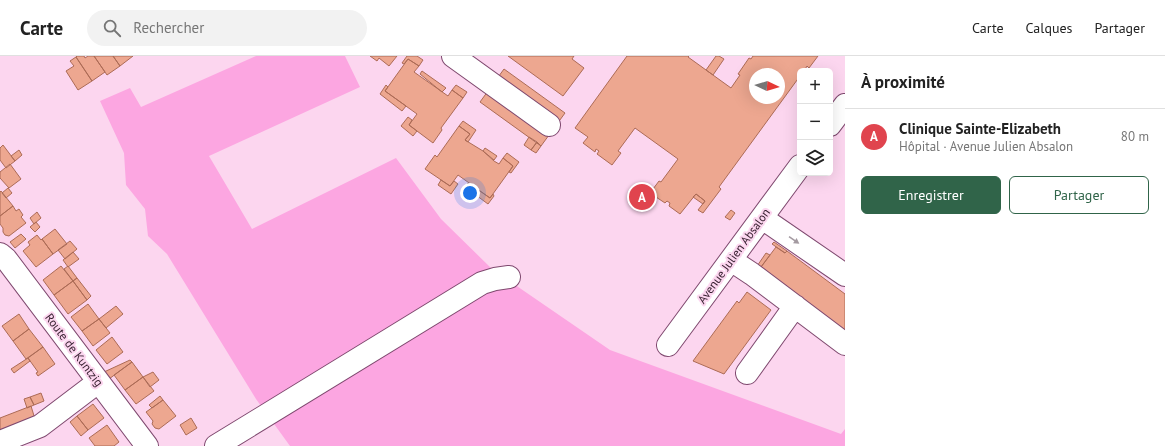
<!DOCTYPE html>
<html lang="fr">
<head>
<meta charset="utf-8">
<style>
  body { margin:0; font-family:"PT Sans",sans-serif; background:#f2f2f2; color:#222 }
  .controls { position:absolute; right:12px; top:12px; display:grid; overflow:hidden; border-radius:6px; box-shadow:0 4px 16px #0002 }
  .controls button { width:36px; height:36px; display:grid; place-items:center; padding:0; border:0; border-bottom:1px solid #e0e0e0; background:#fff; color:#222; font:20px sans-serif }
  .compass { position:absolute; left:749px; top:12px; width:36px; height:36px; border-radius:50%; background:#fff; box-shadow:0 4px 16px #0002; rotate:94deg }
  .you { position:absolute; left:470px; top:137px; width:14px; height:14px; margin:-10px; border:3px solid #fff; border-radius:50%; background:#1a73e8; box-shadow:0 0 0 6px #1a73e833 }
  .badge { display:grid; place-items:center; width:26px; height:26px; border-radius:50%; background:#306449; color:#fff; font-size:13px; font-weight:700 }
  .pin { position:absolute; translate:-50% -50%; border:2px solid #fff; box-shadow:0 1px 4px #0006 }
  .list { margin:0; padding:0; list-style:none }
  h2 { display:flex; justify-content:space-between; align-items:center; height:52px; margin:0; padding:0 16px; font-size:17px }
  h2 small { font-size:13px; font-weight:400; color:#767676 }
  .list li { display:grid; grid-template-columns:26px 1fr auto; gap:12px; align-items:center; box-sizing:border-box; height:56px; padding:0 16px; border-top:1px solid #e0e0e0 }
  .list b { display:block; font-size:15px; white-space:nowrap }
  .list p { margin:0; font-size:13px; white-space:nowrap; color:#767676 }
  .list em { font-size:13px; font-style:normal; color:#767676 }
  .actions { display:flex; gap:8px; padding:12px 16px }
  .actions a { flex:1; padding:9px 0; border:1px solid #306449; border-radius:6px; text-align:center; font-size:14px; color:#306449 }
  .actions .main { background:#306449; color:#fff }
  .icon { flex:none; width:22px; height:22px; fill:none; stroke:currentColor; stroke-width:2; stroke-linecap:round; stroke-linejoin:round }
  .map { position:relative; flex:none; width:845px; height:390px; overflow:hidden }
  header { display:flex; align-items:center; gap:24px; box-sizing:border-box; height:56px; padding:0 20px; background:#fff; border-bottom:1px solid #e0e0e0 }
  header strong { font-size:19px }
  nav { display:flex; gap:22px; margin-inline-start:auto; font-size:14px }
  .search { width:280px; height:36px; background:#f2f2f2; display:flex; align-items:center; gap:10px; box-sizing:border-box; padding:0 14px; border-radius:22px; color:#767676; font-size:15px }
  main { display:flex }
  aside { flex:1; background:#fff }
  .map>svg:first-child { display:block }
</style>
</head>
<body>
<header>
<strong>Carte</strong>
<div class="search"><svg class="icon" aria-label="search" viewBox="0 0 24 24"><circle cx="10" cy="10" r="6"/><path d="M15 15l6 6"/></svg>Rechercher</div>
<nav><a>Carte</a><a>Calques</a><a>Partager</a></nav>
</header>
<main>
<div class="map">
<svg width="845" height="390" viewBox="0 0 845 390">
  <rect width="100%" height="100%" fill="#fcd6ef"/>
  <!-- green -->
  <path fill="#fca6e1" d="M256,0h89l15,31 -151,69 43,73 144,-71 45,61 51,50 118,81 231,84 4,-5v17h-555l-34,-47 -89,-145 -19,-18 -3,-27 -19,-24 -2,-32 -24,-52 30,-13 11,19z"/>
  <!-- building -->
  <path fill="#eda790" stroke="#ac6b56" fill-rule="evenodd" d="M77,0h7l1,2 3,-2h6l11,16 -13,9 -16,-24z
    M94,0h19l7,10 -13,9z
    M113,0h20l-13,10z
    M370,0h27l-8,10 -10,-8 -2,3z
    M407,0h10l6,4 -4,6 -11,-7 -4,5 -2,-1z
    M508,0h66l-2,3 12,9 -21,28z
    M627,0h62l-1,1 43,31 9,-13 -2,-1 11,-16 2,1 2,-3h65l-9,12 -2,-2 -3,5h-4v5l-81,111 2,2 -18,24 -5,-3 7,-9 -9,-7 -16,20 -11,-8 1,-3 -3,-2 -2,2 -15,-10 9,-12 2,1 17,-23 -43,-31 -17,23 3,2 -9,12 -15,-11 2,-3 -3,-2 -1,3 -12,-9 5,-6 -13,-9zM755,18h24v24h-24z
    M716,0h3l5,3 -11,16 -7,-5z
    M76,1l16,24 -14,9 -12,-19 8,-5 -4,-5z
    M408,3l11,7 -5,6 34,24 4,-6 11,8 -22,30 1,2 -9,13 -24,-18 8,-11 -32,-23z
    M504,13l61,44 -8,11 -61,-44z
    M422,15l24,17 -4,4 -22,-18z
    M386,29l2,2 -3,4 21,15 -4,5 -22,-17z
    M456,29l11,7 -4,6 -11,-8z
    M488,35l61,44 -8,11 -61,-44z
    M408,61l4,3 -3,5 8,6 -4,5 -12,-10z
    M463,65l13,9 -8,12 -3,-2 5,-6 -11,-8z
    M459,70l11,8 -5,6 18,11 11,10 5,3 4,-6 10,8 -23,32 -32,-23 -8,11 -25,-17 10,-14 2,2z
    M529,81l8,5 -6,8 -7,-5z
    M537,86l4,4 -5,7 -5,-3z
    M3,89l12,16 -9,7 -6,-8v-12z
    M485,92l12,8 -3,4 -11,-9z
    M19,94l3,5 -7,6 -4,-5z
    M507,97l12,9 -8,11 -2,-1 4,-6 -10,-8z
    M10,108l11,15 -12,9 -9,-10v-6z
    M441,124l9,6 4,-5 4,3 -7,10 -13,-9z
    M468,127l22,15 3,-4 1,2 -6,8 -23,-17z
    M8,132l4,5 -6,5 -4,-5z
    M1,135l12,15 -13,10v-24z
    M696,138l9,7 -2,3 -10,-7z
    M13,150l3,5 3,-2 4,6 -2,2 5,6 -17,13 -4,-1 -2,-3v-4l-3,-4v-8z
    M731,154l4,3 -5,7 -5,-3z
    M37,156l4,6 -7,6 -4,-6z
    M36,166l4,5 -5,5 -5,-5z
    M55,173l12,15 -14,10 -11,-15z
    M21,178l5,5 -11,9 -5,-6z
    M37,179l4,5 1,-1 11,15 -17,13 -13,-16 7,-6 -2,-3z
    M70,185l7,8 -12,10 -7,-9z
    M774,186l13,9 -2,2 -13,-9z
    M776,191l9,6 2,-2 58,43v40l-87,-63z
    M73,196l6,7 -11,8 -5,-7z
    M766,197l4,2 -12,16 -3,-2z
    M61,210l12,15 -19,14 -11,-15z
    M68,210l9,12 -4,3 -9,-12z
    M77,222l14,18 -4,4 -14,-19z
    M73,225l14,19 -19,14 -14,-19z
    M747,236l24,18 -47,64 -31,-13 44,-60 2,2z
    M88,248l11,15 -17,12 -11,-14z
    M116,250l7,8 -17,14 -7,-9z
    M19,258l10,15 -16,12 -11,-15z
    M99,263l11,14 -17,13 -11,-15z
    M29,273l14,18 -17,12 -13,-18z
    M112,281l11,15 -16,12 -11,-14z
    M43,291l12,17 -17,12 -2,-3 2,-1 -10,-14z
    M28,302l2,3 -16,12 -3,-4z
    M130,304l2,2 -23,17 -5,-7z
    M132,306l11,15 -18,13 -11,-15z
    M153,316l6,8 -9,7 -7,-10z
    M143,321l11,14 -18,13 -11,-14z
    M41,337l3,8 -10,4 -4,-8z
    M160,340l3,4 -11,8 -3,-3z
    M30,341l4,8 -7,3 -3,-9z
    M163,344l13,16 -17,13 -4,-1 -3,-4 1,-3 -7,-9z
    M93,348l11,14 -16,12 -11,-14z
    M31,350l4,13 -35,13v-14z
    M77,360l11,14 -7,6 -11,-14z
    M191,362l6,10 -11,7 -6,-10z
    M107,369l12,17 -5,4h-19l-6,-8z"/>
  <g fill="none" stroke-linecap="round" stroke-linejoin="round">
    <!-- minor casing -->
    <g stroke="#7f496f" stroke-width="24">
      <path id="minor" d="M453,0l96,69
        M830,69l15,-20
        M762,162l83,57
        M0,198l6,5 141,187
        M731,204l21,14 93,70
        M668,289l132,-179
        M747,317l48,-67
        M0,386l40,-16 58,-44
        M216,390l266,-163 13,-4 14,-2"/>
    </g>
    <!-- minor -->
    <use href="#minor" stroke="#fff" stroke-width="22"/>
  </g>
  <!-- one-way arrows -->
  <defs><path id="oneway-solid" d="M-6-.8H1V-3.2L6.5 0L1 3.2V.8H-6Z"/></defs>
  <use fill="#a49aa1" href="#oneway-solid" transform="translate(794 184) rotate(34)"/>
  <g text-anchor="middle" stroke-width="4" stroke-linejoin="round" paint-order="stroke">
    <!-- street labels -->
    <g font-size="12" fill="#351e2e" stroke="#fcd6ef">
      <text transform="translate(734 200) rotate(-54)" y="4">Avenue Julien Absalon</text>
      <text transform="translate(74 294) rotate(53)" y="4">Route de Kuntzig</text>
    </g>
  </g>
</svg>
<div class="controls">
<button>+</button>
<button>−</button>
<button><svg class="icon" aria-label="layers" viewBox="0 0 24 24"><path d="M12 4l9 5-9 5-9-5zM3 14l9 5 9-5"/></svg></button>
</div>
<svg class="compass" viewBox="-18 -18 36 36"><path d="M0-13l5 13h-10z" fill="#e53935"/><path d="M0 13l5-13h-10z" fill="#767676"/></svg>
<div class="you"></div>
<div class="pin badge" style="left:642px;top:141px;background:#e0444e">A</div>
</div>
<aside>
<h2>À proximité<small></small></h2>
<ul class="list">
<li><span class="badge" style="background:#e0444e">A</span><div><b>Clinique Sainte-Elizabeth</b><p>Hôpital · Avenue Julien Absalon</p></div><em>80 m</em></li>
</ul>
<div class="actions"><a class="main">Enregistrer</a><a>Partager</a></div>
</aside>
</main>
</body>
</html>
